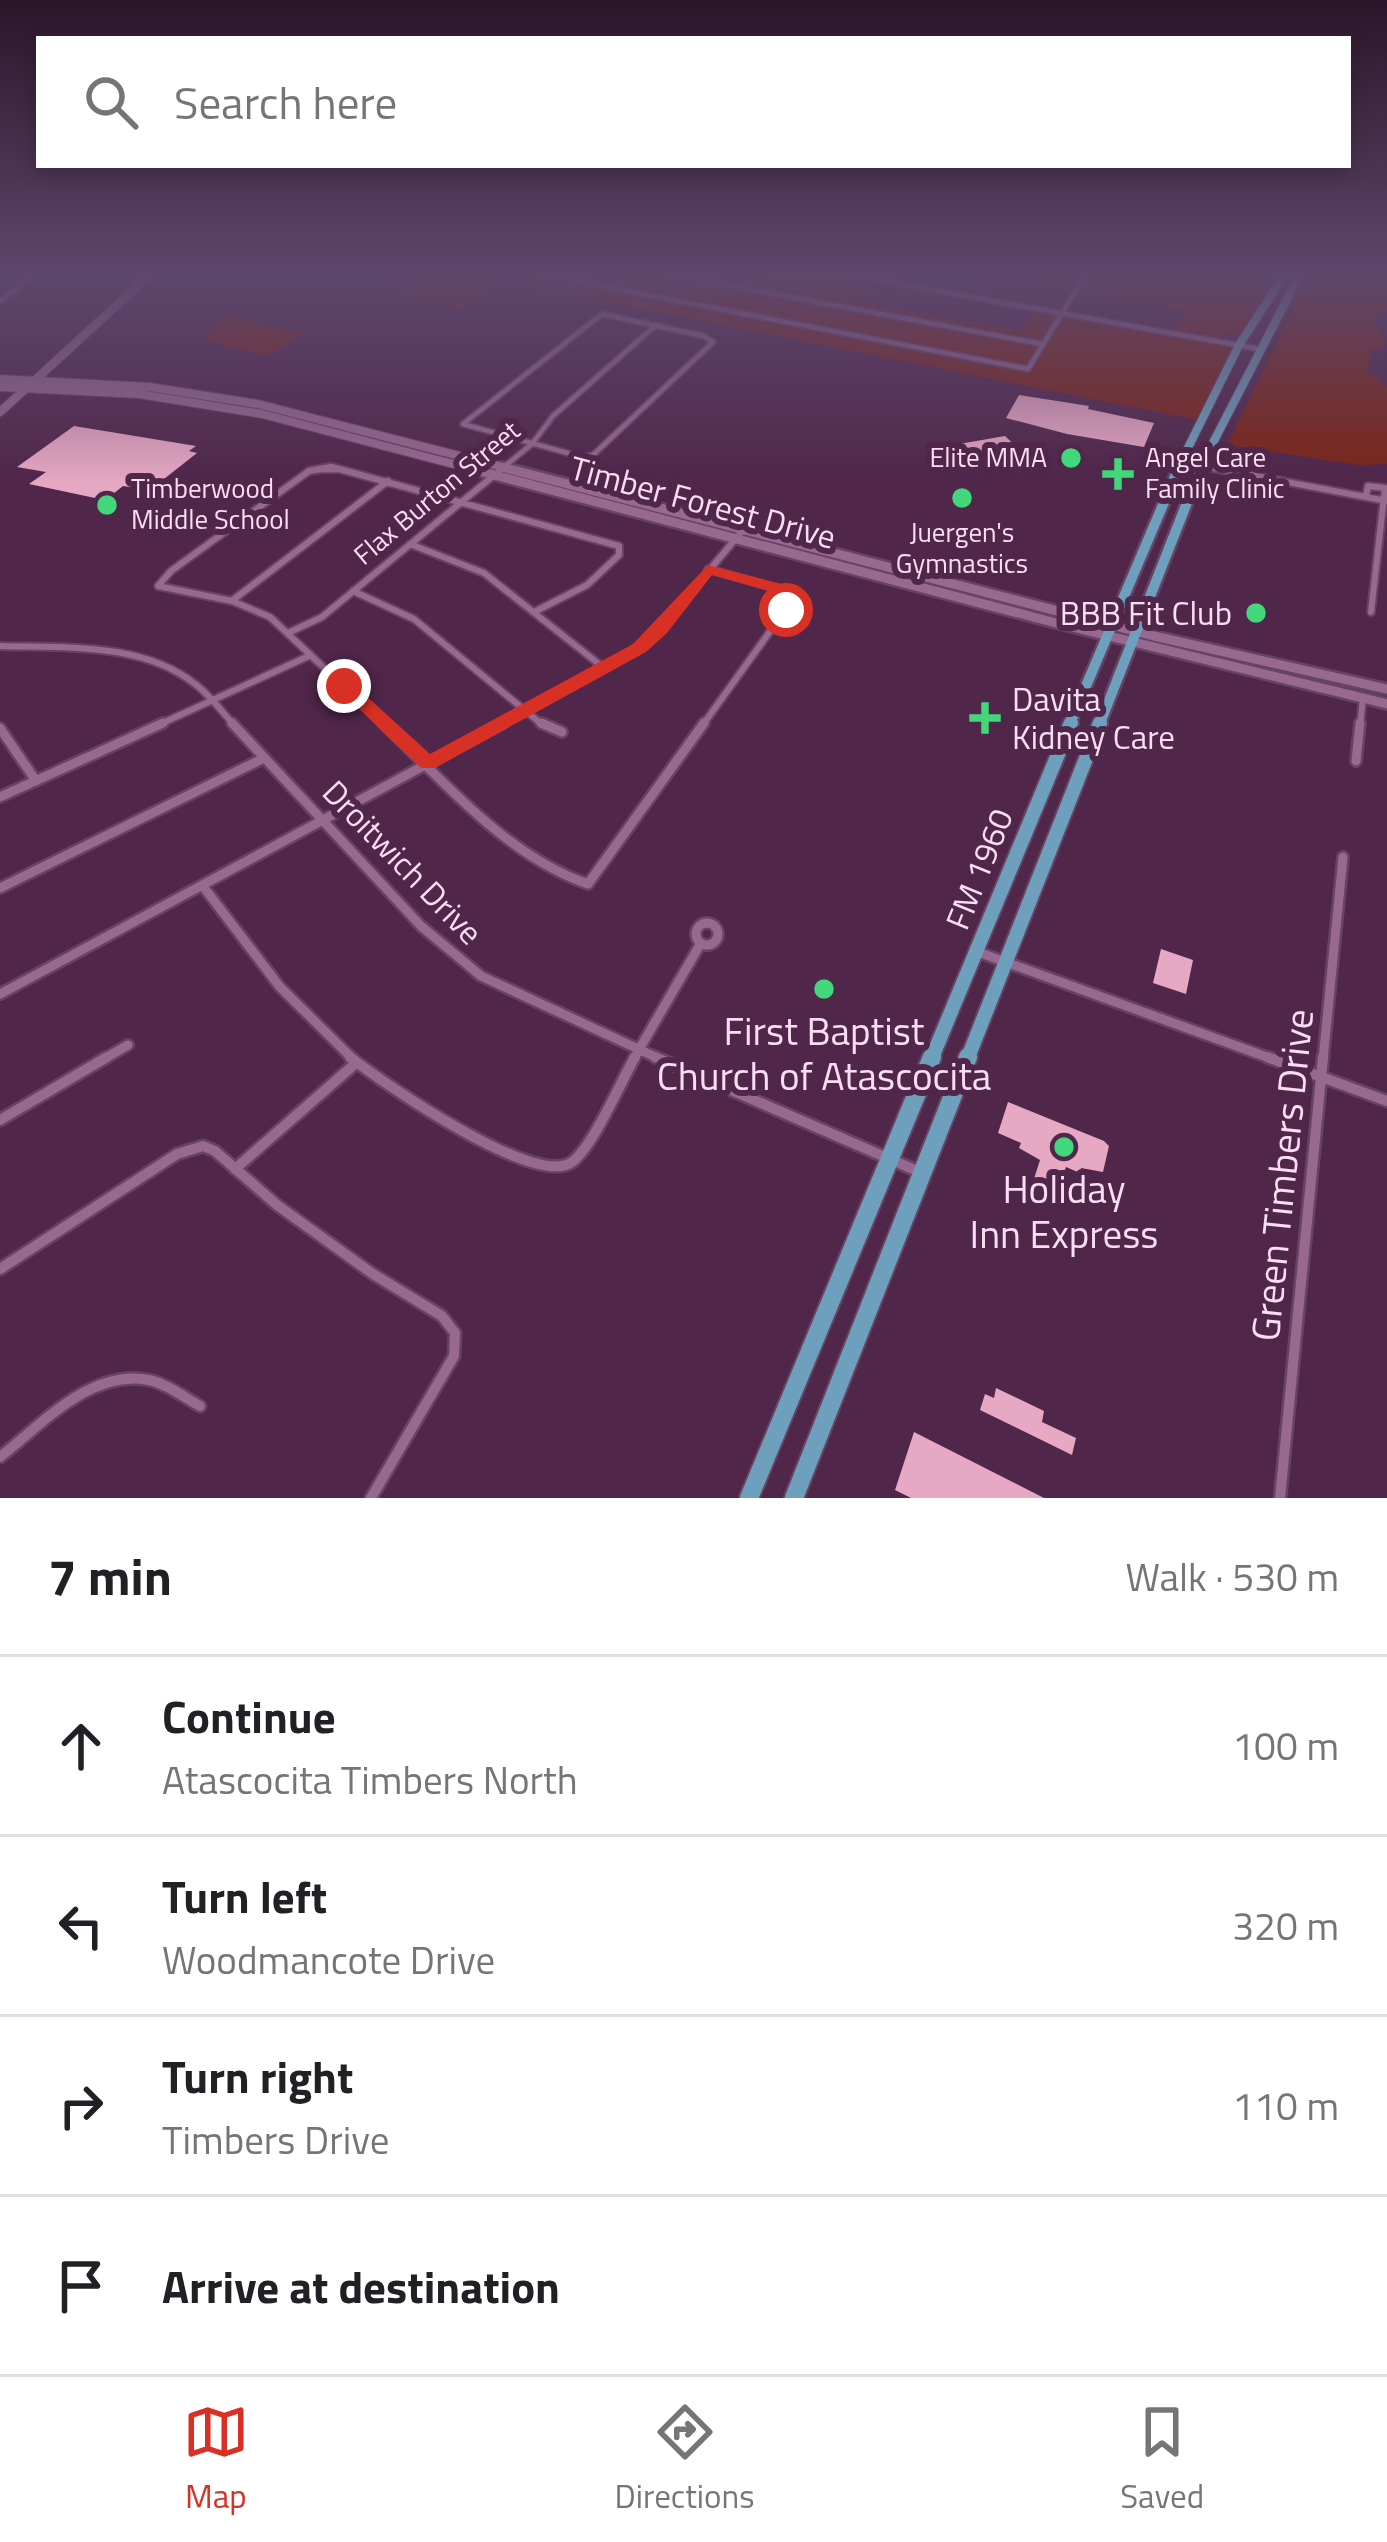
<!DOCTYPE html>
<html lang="en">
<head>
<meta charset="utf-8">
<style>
  body { margin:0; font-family:"Titillium Web",sans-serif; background:#f2f2f2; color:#202124 }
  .stop { position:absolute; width:36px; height:36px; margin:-27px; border:9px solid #d93025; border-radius:50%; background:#fff }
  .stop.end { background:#d93025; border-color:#fff; box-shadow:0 3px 12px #0008 }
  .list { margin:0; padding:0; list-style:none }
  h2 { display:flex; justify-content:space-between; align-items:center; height:156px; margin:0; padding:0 48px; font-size:51px }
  h2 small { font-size:39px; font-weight:400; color:#757577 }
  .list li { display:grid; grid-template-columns:78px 1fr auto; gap:36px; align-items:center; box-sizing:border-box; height:180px; padding:0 48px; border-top:3px solid #e0e0e0 }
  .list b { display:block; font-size:45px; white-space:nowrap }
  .list p { margin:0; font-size:39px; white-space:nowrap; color:#757577 }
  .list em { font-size:39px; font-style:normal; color:#757577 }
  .icon { flex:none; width:66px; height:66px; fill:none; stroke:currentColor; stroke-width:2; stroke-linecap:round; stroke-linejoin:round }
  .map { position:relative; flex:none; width:1387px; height:1498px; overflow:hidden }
  .search { position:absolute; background:#fff; box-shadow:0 6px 18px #0003; left:36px; right:36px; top:36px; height:132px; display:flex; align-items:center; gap:30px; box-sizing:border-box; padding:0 42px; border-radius:0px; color:#757577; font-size:45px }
  .sheet { height:876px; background:#fff }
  nav { display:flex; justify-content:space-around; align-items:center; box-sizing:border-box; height:168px; border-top:3px solid #e0e0e0; background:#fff; font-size:33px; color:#757577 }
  nav a { display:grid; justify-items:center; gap:6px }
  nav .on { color:#d93025 }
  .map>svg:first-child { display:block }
</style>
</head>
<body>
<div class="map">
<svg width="1387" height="1498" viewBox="0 0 1387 1498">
  <rect width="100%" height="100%" fill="#50264b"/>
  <!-- green -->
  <path fill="#7c2516" d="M379,274h451l49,9 -17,19 159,29 14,-21 137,25 12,-25 -207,-36h294l-25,61 -21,-2 -11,9 20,8 -31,71 -702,-140 -42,27 -59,-13 19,-12z
    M1310,274h77v34l-14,13 12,19 -2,7 -13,3 -2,22 19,15v77l-28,1 -132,-20z
    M225,315l80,19 -37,22 -66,-16z"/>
  <!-- building -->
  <path fill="#e7a8c3" d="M1019,395l70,11 -1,3 66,14 -10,24 -77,-13 -61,-16z
    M74,426l122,20 -7,5 8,2 -47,37 -27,-4 -15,12h-13l-66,-14 17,-12 -29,-5z
    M1005,436l19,18 -54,9 -20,-4 9,-15z
    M1161,949l32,11 -7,34 -33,-11z
    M1008,1102l96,39 5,5 -6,26 -22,-4 -1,5 -14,-6 -10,25 -23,-10 7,-22 -21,-12 2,-5 -23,-10z
    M996,1388l48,23 -2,11 34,16 -4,17 -92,-45 5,-16 9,4z
    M914,1432l130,66h-133l-16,-8z"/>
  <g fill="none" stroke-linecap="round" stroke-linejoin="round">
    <!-- street-far3 casing -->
    <g stroke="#674363" stroke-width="8">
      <path id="street-far3" d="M540,274l488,95 58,-95
        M668,274l374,70
        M845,274l414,75
        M0,301l35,-27
        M602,314l102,22 9,6 -120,113 -11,2 -119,-33z
        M1201,466l23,4
        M313,470h30
        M500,470l32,-26 21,-28 103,-91"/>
    </g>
    <!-- street-far2 casing -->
    <g stroke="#674363" stroke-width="10">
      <path id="street-far2" d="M330,467l-21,4 -138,100 -13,15 74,15 38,16 116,109
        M332,467l287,79v9l-32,30 -51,26
        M1208,467l179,34
        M1366,496l2,-10 17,2 -14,124
        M410,544l74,29 120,95
        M353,591l61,28 130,107
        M233,600l155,-119
        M288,633l34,-16 182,-150
        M0,646c64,2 142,-4 195,38 15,11 27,28 40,42
        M156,726l155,-71
        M497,726l131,-71 32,-26 83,-99
        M702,726l87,-121 -1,-9 -9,-7 -71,-20
        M1360,726l3,-28"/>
    </g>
    <!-- street-far1 casing -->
    <g stroke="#674363" stroke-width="14">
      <path id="street-far1" d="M232,723l189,203 60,50 181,84
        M383,723c61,59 124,133 205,161l116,-161
        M541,723l21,9
        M0,728l36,53
        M1356,761l4,-38
        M0,797l163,-74
        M202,885l78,102 74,73
        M0,888l264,-130
        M696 934a11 11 0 1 1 22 0a11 11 0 1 1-22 0Z
        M978,952l297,108
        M0,994l503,-271
        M102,1060l26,-15
        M633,1060l68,-117
        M1323,1060l20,-203"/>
    </g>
    <!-- street casing -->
    <g stroke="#674363" stroke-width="15">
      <path id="street" d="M350,1057c33,26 186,132 222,105 22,-17 48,-79 63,-105
        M655,1057l267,116
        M1267,1057l120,44
        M0,1120l107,-63
        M235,1169l121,-106
        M0,1269l177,-115 26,-8 12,5 62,54 96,69 69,42 13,17 -1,23 -83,142
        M0,1457c41,-32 91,-89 149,-77 18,4 35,17 51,26
        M1280,1498l43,-441"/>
    </g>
    <!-- secondary-far1 casing -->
    <g stroke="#674363" stroke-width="10">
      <path id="secondary-far1" d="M0,379l150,8 108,17 256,66
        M0,387l139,7 123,20 214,56
        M0,412l151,-138"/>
    </g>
    <!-- secondary casing -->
    <g stroke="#674363" stroke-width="14">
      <path id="secondary" d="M464,467l592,156 331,81
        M502,467l652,169 233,53"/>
    </g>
    <!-- primary-far3 casing -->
    <g stroke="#674363" stroke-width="10">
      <path id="primary-far3" d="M1177,470l62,-125 46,-71
        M1199,470l101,-196"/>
    </g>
    <!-- primary-far2 casing -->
    <g stroke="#674363" stroke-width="15">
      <path id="primary-far2" d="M1069,726l110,-259
        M1099,726l102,-259"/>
    </g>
    <!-- primary-far1 casing -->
    <g stroke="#674363" stroke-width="18">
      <path id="primary-far1" d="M931,1060l140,-337
        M967,1060l133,-337"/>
    </g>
    <!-- primary casing -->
    <g stroke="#674363" stroke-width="22">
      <path id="primary" d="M749,1498l183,-441
        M794,1498l174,-441"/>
    </g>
    <!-- street-far3 -->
    <use href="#street-far3" stroke="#976890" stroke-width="4.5"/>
    <!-- street-far2 -->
    <use href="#street-far2" stroke="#976890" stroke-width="6"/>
    <!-- street-far1 -->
    <use href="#street-far1" stroke="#976890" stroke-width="9"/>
    <!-- street -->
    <use href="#street" stroke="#976890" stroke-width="10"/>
    <!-- secondary-far1 -->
    <use href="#secondary-far1" stroke="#976890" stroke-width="8"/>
    <!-- secondary -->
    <use href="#secondary" stroke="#976890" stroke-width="9"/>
    <!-- primary-far3 -->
    <use href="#primary-far3" stroke="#6ea0bd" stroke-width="8"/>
    <!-- primary-far2 -->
    <use href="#primary-far2" stroke="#6ea0bd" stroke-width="10"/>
    <!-- primary-far1 -->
    <use href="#primary-far1" stroke="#6ea0bd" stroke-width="14"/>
    <!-- primary -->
    <use href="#primary" stroke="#6ea0bd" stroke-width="18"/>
  </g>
  <!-- sky -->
  <linearGradient id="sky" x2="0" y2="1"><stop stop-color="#2c1529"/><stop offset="0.57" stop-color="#5e476c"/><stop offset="1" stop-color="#5e476c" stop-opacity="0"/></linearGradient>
  <rect width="1387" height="484" fill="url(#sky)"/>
  <!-- route -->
  <path fill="#d93025" d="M708,565l77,20 13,15 -3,10 -15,4 1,-13 -8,-9 -61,-17 -45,58 -21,19 -211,116h-14l-86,-82 16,-4 79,72 203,-110z"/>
  <!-- markers -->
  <g fill="#42d77b" stroke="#50264b" stroke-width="4.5">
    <circle cx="1071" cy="458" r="12"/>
    <path d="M1112 456h12v12h12v12h-12v12h-12v-12h-12v-12h12z"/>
    <circle cx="962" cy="498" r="12"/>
    <circle cx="107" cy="505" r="12"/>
    <circle cx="1256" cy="613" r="12"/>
    <path d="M979 700h12v12h12v12h-12v12h-12v-12h-12v-12h12z"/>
    <circle cx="824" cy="989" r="12"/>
    <circle cx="1064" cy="1147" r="12"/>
  </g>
  <g text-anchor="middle" stroke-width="12" stroke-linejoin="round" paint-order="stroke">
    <!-- far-poi labels -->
    <g font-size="27" fill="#f8def3" stroke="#50264b" text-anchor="start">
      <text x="1047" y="467" text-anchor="end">Elite MMA</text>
      <text x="1145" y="467">Angel Care<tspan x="1145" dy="31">Family Clinic</tspan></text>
      <text x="131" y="498">Timberwood<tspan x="131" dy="31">Middle School</tspan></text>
      <text x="962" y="542" text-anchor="middle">Juergen's<tspan x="962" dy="31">Gymnastics</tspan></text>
    </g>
    <!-- far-street labels -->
    <g font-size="27" fill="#f8def3" stroke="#50264b">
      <text transform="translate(437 493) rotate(-40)" y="9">Flax Burton Street</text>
    </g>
    <!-- street labels -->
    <g font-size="33" fill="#f8def3" stroke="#50264b">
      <text transform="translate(703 502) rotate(15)" y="12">Timber Forest Drive</text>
      <text transform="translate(403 862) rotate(46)" y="12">Droitwich Drive</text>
      <text transform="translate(979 869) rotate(-68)" y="12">FM 1960</text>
    </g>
    <!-- poi labels -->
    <g font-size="33" fill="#f8def3" stroke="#50264b" text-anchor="end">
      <text x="1232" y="625">BBB Fit Club</text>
      <text x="1012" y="711" text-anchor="start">Davita<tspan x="1012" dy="38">Kidney Care</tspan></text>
    </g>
    <!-- near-poi labels -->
    <g font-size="39" fill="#f8def3" stroke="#50264b">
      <text x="824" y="1045">First Baptist<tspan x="824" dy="45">Church of Atascocita</tspan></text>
      <text x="1064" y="1203">Holiday<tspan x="1064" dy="45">Inn Express</tspan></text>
    </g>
    <!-- near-street labels -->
    <g font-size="39" fill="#f8def3" stroke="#50264b">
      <text transform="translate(1282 1175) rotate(-84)" y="14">Green Timbers Drive</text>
    </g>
  </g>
</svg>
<div class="stop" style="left:786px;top:610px"></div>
<div class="stop end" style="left:344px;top:686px"></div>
<div class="search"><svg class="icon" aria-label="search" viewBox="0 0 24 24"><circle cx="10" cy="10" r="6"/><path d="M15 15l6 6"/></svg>Search here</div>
</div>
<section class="sheet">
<h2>7 min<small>Walk · 530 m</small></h2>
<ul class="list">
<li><svg class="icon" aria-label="ahead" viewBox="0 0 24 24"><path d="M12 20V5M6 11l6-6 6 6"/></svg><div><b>Continue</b><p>Atascocita Timbers North</p></div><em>100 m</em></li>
<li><svg class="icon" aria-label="left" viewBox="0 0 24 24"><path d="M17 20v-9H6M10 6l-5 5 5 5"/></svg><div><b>Turn left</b><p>Woodmancote Drive</p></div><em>320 m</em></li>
<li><svg class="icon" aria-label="right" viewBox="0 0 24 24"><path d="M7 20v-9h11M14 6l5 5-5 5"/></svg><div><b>Turn right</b><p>Timbers Drive</p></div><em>110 m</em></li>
<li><svg class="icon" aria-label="arrive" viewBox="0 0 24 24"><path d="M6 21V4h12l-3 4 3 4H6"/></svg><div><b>Arrive at destination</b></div></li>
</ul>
</section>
<nav>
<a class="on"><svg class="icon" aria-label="map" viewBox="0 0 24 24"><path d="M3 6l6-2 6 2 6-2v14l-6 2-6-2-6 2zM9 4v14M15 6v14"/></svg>Map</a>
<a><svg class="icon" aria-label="directions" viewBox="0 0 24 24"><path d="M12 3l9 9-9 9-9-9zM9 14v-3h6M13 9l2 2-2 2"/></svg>Directions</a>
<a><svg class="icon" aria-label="saved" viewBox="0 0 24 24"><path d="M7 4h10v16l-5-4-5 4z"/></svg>Saved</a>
</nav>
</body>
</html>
